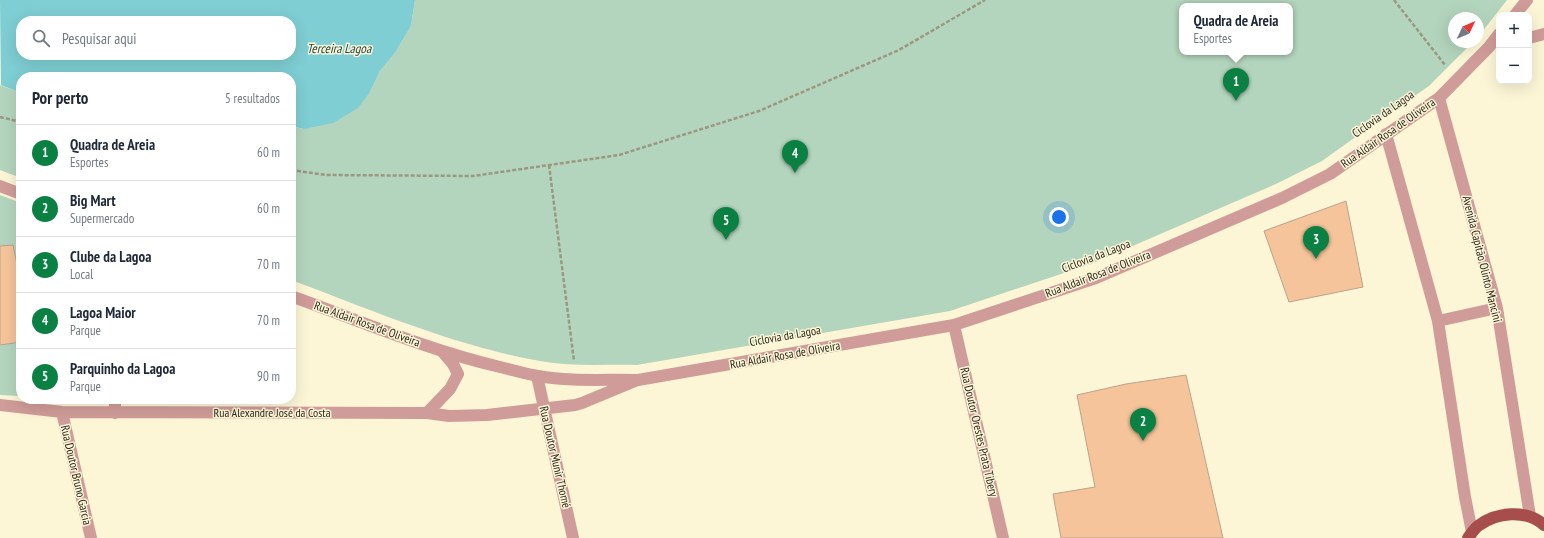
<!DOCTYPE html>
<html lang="pt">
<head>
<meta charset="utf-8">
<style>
  body { margin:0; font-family:"PT Sans Narrow",sans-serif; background:#f2f2f3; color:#1f2937 }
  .controls { position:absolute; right:12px; top:12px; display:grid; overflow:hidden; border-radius:8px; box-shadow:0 4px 16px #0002 }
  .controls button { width:36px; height:36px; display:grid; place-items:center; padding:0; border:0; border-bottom:1px solid #e0e1e3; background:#fff; color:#1f2937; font:20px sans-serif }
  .compass { position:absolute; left:1448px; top:12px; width:36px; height:36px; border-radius:50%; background:#fff; box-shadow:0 4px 16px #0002; rotate:46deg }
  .you { position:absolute; left:1059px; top:217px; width:14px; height:14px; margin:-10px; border:3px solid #fff; border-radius:50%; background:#1a73e8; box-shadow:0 0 0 6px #1a73e833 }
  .badge { display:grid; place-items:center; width:26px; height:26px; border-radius:50%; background:#0b8043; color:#fff; font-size:13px; font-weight:700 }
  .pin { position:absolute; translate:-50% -33px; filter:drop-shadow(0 1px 2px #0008) }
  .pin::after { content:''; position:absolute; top:21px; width:14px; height:12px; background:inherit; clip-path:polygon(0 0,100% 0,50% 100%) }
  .popup { position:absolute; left:1179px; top:3px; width:114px; height:52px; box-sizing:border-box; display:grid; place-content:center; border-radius:8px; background:#fff; filter:drop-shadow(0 1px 3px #0005); font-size:13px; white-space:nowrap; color:#747a83 }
  .popup b { font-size:15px; color:#1f2937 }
  .popup::after { content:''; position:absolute; left:50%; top:100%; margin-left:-8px; border:8px solid transparent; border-top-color:#fff }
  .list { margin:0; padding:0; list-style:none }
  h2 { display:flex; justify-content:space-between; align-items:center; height:52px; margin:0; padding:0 16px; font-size:17px }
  h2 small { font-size:13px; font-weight:400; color:#747a83 }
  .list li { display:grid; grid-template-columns:26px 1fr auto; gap:12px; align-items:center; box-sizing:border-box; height:56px; padding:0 16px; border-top:1px solid #e0e1e3 }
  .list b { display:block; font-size:15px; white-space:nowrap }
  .list p { margin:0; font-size:13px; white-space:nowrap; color:#747a83 }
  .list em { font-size:13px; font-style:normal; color:#747a83 }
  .icon { flex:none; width:22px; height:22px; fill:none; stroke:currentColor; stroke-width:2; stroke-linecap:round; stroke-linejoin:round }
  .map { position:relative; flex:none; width:1544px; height:538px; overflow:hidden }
  .search { position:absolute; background:#fff; box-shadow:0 4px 16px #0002; left:16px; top:16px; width:280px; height:44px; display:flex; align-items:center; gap:10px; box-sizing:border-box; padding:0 14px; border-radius:16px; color:#747a83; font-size:15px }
  .panel { position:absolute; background:#fff; box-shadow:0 4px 16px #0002; left:16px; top:72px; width:280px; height:332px; border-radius:16px }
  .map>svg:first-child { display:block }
</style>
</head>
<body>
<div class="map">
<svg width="1544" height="538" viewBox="0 0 1544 538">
  <rect width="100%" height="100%" fill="#fcf6d7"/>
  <!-- green -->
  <path fill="#b4d5bd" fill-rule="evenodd" d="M415,0h1092l-29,37v-19h-24v24h19l-44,44 -51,35 -56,40 -46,23 -185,80 -141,47 -313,54c-32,-1 -65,2 -97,-4 -86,-15 -168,-51 -249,-81v-154l13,3 66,-37 10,-21 15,-18 16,-27zM1182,6h108v46h-108z
    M0,85l21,8v85l-21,-8z
    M0,195l21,8v193l-21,-1z"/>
  <!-- water -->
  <path fill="#7eced3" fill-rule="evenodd" d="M0,0h415l-4,26 -16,27 -15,18 -10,21 -12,16 -25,15 -29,6 -13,-3v-49h-270v16l-20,-8zM21,21h270v34h-270z"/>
  <!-- building -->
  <path fill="#f5c49a" stroke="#bca28d" d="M1346,201l17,86 -74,15 -25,-71z
    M13,245l8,39v58l-21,3v-99z
    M1186,375l37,163h-162l-8,-44 42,-7 -18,-92 49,-11z"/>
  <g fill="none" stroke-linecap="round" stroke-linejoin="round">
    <!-- path -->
    <path stroke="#9b9781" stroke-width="2.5" stroke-dasharray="4 2" stroke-linecap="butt" d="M1394,0l51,65
      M0,117l21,5
      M549,165l25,196
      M291,170l35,5 147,1 146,-21 140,-44 140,-61 86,-50"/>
    <!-- minor -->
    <path stroke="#d09c99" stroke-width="12" d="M1515,15l12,-15
      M1529,38l15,-4
      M1439,98l58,210 33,208
      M1386,134l52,187 27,176 7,35
      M0,186l21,8
      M291,296c69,25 137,54 209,71 13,3 26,7 38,9 34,6 67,3 100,4l316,-55 142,-47 186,-80 48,-24 109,-76 50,-51 10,-13
      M1438,321l59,-13
      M954,325l49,213
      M537,376l36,162
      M115,399v14
      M0,405l62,7 365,1 22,3 38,-1 88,-10 7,-2 53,-22
      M62,412l29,126
      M427,413l23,-24 8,-15 -5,-10 -11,-13"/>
    <!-- major -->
    <path stroke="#a74e4d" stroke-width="12" d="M1468,538c3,-4 6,-9 10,-12 18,-14 48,-17 66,-1"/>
  </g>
  <g text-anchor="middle" stroke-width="3" stroke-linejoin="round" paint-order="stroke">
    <!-- street labels -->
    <g font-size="12" fill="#2b291d" stroke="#fcf6d7">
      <text transform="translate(1383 114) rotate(-35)" y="4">Ciclovia da Lagoa</text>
      <text transform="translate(1388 133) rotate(-35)" y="4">Rua Aldair Rosa de Oliveira</text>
      <text transform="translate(1096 256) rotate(-21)" y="4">Ciclovia da Lagoa</text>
      <text transform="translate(1482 259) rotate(76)" y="4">Avenida Capitão Olinto Mancini</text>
      <text transform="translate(1098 274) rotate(-21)" y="4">Rua Aldair Rosa de Oliveira</text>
      <text transform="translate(367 324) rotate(20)" y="4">Rua Aldair Rosa de Oliveira</text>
      <text transform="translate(785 336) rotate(-10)" y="4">Ciclovia da Lagoa</text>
      <text transform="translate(785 355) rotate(-10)" y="4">Rua Aldair Rosa de Oliveira</text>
      <text x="272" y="417">Rua Alexandre José da Costa</text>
      <text transform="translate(979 432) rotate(77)" y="4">Rua Doutor Orestes Prata Tibery</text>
      <text transform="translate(555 457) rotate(77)" y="4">Rua Doutor Munir Thomé</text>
      <text transform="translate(76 475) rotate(77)" y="4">Rua Doutor Bruno Garcia</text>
    </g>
    <!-- water labels -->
    <g font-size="13" font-style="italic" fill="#204648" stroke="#fcf6d7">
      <text x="339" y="53">Terceira Lagoa</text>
    </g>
  </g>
</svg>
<div class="controls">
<button>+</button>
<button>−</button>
</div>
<svg class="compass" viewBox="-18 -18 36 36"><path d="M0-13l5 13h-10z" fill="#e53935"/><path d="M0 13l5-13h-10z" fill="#747a83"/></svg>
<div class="you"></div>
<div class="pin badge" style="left:1236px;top:101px">1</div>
<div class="popup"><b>Quadra de Areia</b>Esportes</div>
<div class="pin badge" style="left:1143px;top:441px">2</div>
<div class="pin badge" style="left:1316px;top:259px">3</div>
<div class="pin badge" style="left:795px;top:173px">4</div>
<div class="pin badge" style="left:726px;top:240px">5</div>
<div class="search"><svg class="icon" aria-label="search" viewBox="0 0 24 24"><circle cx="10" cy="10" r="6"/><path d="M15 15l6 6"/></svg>Pesquisar aqui</div>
<section class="panel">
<h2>Por perto<small>5 resultados</small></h2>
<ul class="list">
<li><span class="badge">1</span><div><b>Quadra de Areia</b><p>Esportes</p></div><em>60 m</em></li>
<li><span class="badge">2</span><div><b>Big Mart</b><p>Supermercado</p></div><em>60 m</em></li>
<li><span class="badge">3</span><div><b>Clube da Lagoa</b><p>Local</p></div><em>70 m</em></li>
<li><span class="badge">4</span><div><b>Lagoa Maior</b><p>Parque</p></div><em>70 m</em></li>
<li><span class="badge">5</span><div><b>Parquinho da Lagoa</b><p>Parque</p></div><em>90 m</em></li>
</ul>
</section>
</div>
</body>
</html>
